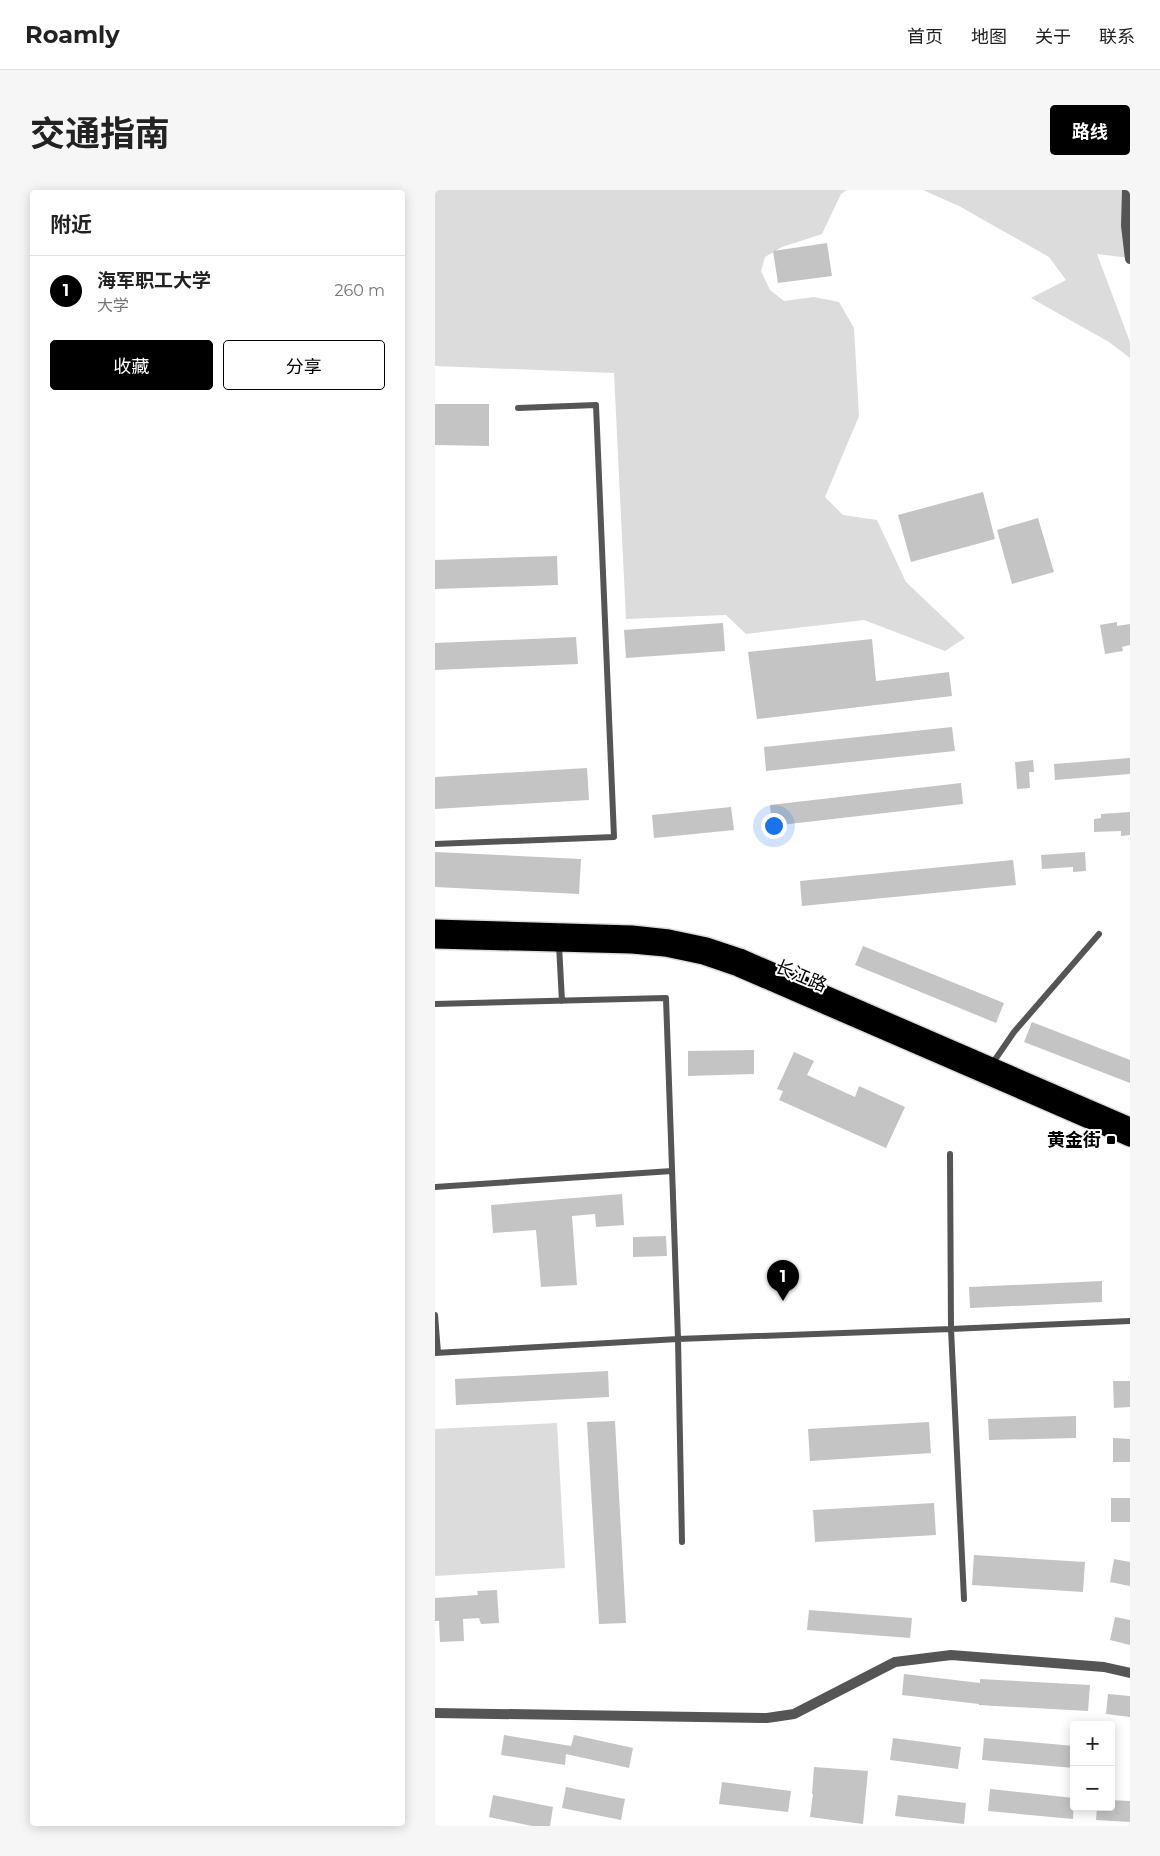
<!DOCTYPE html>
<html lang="zh">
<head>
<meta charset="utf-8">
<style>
  body { margin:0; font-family:Montserrat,"Noto Sans SC",sans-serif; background:#f6f6f6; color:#222 }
  .controls { position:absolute; right:15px; bottom:15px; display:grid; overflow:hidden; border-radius:5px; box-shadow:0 2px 12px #0003 }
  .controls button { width:45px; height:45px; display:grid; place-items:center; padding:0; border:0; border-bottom:1px solid #e0e0e0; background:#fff; color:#222; font:25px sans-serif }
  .you { position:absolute; left:338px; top:635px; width:18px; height:18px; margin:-12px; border:4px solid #fff; border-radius:50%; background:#1a73e8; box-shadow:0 0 0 8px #1a73e833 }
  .badge { display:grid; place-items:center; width:32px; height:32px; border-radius:50%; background:#000; color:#fff; font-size:16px; font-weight:700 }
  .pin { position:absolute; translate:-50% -41px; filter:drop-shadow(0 1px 2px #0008) }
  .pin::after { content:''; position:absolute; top:26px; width:18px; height:15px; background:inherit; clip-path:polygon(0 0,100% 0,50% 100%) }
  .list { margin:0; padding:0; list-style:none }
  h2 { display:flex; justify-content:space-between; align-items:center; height:65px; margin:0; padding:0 20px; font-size:21px }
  h2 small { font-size:16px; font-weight:400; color:#767676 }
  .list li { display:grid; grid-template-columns:32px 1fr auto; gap:15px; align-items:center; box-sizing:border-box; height:70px; padding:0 20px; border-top:1px solid #e0e0e0 }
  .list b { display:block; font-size:19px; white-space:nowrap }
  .list p { margin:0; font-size:16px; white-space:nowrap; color:#767676 }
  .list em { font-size:16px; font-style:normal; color:#767676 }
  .actions { display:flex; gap:10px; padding:15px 20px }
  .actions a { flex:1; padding:11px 0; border:1px solid #000; border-radius:5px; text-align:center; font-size:18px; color:#000 }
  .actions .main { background:#000; color:#fff }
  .map { position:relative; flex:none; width:695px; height:1636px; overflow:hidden; border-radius:5px }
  header { display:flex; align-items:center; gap:30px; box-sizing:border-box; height:70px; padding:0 25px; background:#fff; border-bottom:1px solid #e0e0e0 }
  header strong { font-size:24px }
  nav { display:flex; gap:28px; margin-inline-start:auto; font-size:18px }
  .intro { display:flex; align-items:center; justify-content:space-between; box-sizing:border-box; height:120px; padding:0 30px }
  h1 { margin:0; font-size:35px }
  .button { padding:12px 22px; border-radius:5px; background:#000; color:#fff; font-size:18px; font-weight:700 }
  main { display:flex; gap:30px; padding:0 30px }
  aside { flex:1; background:#fff; border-radius:5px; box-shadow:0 2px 12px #0003 }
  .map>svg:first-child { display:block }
</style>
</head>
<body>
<header>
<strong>Roamly</strong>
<nav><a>首页</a><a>地图</a><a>关于</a><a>联系</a></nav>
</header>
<div class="intro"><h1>交通指南</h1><a class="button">路线</a></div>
<main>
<aside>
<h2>附近<small></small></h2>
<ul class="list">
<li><span class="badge">1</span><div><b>海军职工大学</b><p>大学</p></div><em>260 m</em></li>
</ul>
<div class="actions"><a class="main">收藏</a><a>分享</a></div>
</aside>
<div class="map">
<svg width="695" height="1636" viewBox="0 0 695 1636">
  <rect width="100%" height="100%" fill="#fff"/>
  <!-- green -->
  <path fill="#dcdcdc" d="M0,0h412l-6,4 -19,40 -40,13 -17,10 -4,14 9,19 14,11 30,-4 25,5 15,26 5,88 -34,81 18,18 34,5 29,62 59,56 -20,13 -81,-31 -118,14 -20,-19 -100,4 -12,-246 -179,-7z
    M488,0h207v68l-33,-4 33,88v16l-21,-16 -78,-44 35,-18 -17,-23 -90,-51z
    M122,1233l8,145 -130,8v-147z"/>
  <!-- building -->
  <path fill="#c4c4c4" d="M392,53l5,33 -54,7 -5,-32z
    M0,214h54v42l-54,-1z
    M548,302l12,47 -84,23 -13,-47z
    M603,328l16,54 -42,12 -15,-54z
    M122,366l1,29 -123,4v-29z
    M682,432v4l13,-2v21l-8,2 1,4 -18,3 -5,-29z
    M288,433l2,28 -99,7 -2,-28z
    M141,447l2,27 -143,6v-27z
    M437,449l4,42 73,-9 3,24 -195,23 -9,-67z
    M517,537l3,24 -189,20 -2,-24z
    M695,568v16l-75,6 -1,-16z
    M598,570l1,12h-5l1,16 -13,1 -2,-27z
    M152,578l2,32 -154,9v-32z
    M526,593l2,21 -191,22 -2,-21z
    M296,617l3,23 -80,8 -2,-23z
    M695,622v23l-9,1v-5l-27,1v-13l7,-1v-4z
    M0,662l146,7 -2,35 -144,-7z
    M650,662l1,19 -13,1v-5l-31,2 -1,-14z
    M578,670l3,25 -214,21 -2,-25z
    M428,756l141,57 -8,20 -141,-58z
    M597,832l98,38v23l-106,-41z
    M319,860v24l-66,2v-25z
    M359,862l20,9 -7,14 48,22 4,-11 46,21 -19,41 -107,-48 4,-9 -6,-2z
    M187,1004l2,31 -28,2 -1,-13 -23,2 5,69 -36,2 -5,-57 -43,3 -2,-28z
    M231,1046l1,20 -34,1v-20z
    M667,1091v21l-132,6 -1,-21z
    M173,1181l1,26 -153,8 -1,-26z
    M678,1191h17v26l-16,1z
    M641,1226v22l-87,2 -1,-21z
    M180,1231l11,202 -27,1 -12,-202z
    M494,1232l2,31 -121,8 -2,-32z
    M678,1248l17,1v23h-17z
    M676,1308h19v24h-19z
    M499,1313l2,32 -121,7 -2,-32z
    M539,1365l111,7 -2,30 -111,-7z
    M679,1369l16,3v24l-20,-4z
    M62,1400l2,33 -18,1 -2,-6 -16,1 1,22 -24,1 -1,-21h-4v-23l43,-3 -1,-4z
    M374,1420l103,8 -2,20 -103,-8z
    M680,1427l15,3v25l-20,-5z
    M469,1484l76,9v-4l110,6 -2,26 -109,-6v-1l-77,-9z
    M673,1504l22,2v21l-24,-3z
    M69,1545l67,11 3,-11 59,13 -4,20 -63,-14 -1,11 -64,-10z
    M458,1548l68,9 -3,22 -68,-9z
    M549,1548l90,8v22l-92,-8z
    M379,1577l54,4 -5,53 -53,-7 3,-23h-1z
    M287,1592l69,9 -3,21 -69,-8z
    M131,1597l59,12 -4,21 -59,-12z
    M555,1599l84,9 -1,21 -85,-8z
    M58,1605l60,12 -3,19h-18l-43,-9z
    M463,1605l68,8 -2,21 -69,-8z
    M676,1610l19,1v21l-34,-2 1,-13h14z"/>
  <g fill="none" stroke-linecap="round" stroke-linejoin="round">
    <!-- highway casing -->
    <g stroke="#dbdbdb" stroke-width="18">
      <path id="highway" d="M0,737l197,6 37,4 38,8 33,11 390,169
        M0,751l197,5 33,3 38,8 35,12 392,170"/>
    </g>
    <!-- lane -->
    <path stroke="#555" stroke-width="6" d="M0,654l179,-7 -18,-432 -78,3
      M124,755l3,56
      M0,814l231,-6 12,341 4,203
      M557,874l22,-32 85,-98
      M515,964l1,175 13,270
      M0,997l237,-16
      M0,1125l3,38
      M0,1163l243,-14 273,-10 179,-8"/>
    <!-- street -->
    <path stroke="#555" stroke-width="10" d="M692,0l-1,36 4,33
      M0,1523l332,5 27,-4 101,-52 56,-7 153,12 26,6"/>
    <!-- highway -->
    <use href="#highway" stroke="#000" stroke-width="15"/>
  </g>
  <!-- markers -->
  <rect fill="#000" stroke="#fff" stroke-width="2" x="671" y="945" width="10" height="10" rx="2.5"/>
  <g text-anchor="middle" stroke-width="4" stroke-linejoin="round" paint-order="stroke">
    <!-- street labels -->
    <g font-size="18" fill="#000" stroke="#fff">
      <text transform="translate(366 786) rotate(23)" y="6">长江路</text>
    </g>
    <!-- poi labels -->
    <g font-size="18" font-weight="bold" fill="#000" stroke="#fff" text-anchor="end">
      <text x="666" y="956">黄金街</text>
    </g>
  </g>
</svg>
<div class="controls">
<button>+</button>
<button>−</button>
</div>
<div class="you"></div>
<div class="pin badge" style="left:348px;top:1111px">1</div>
</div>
</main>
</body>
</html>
